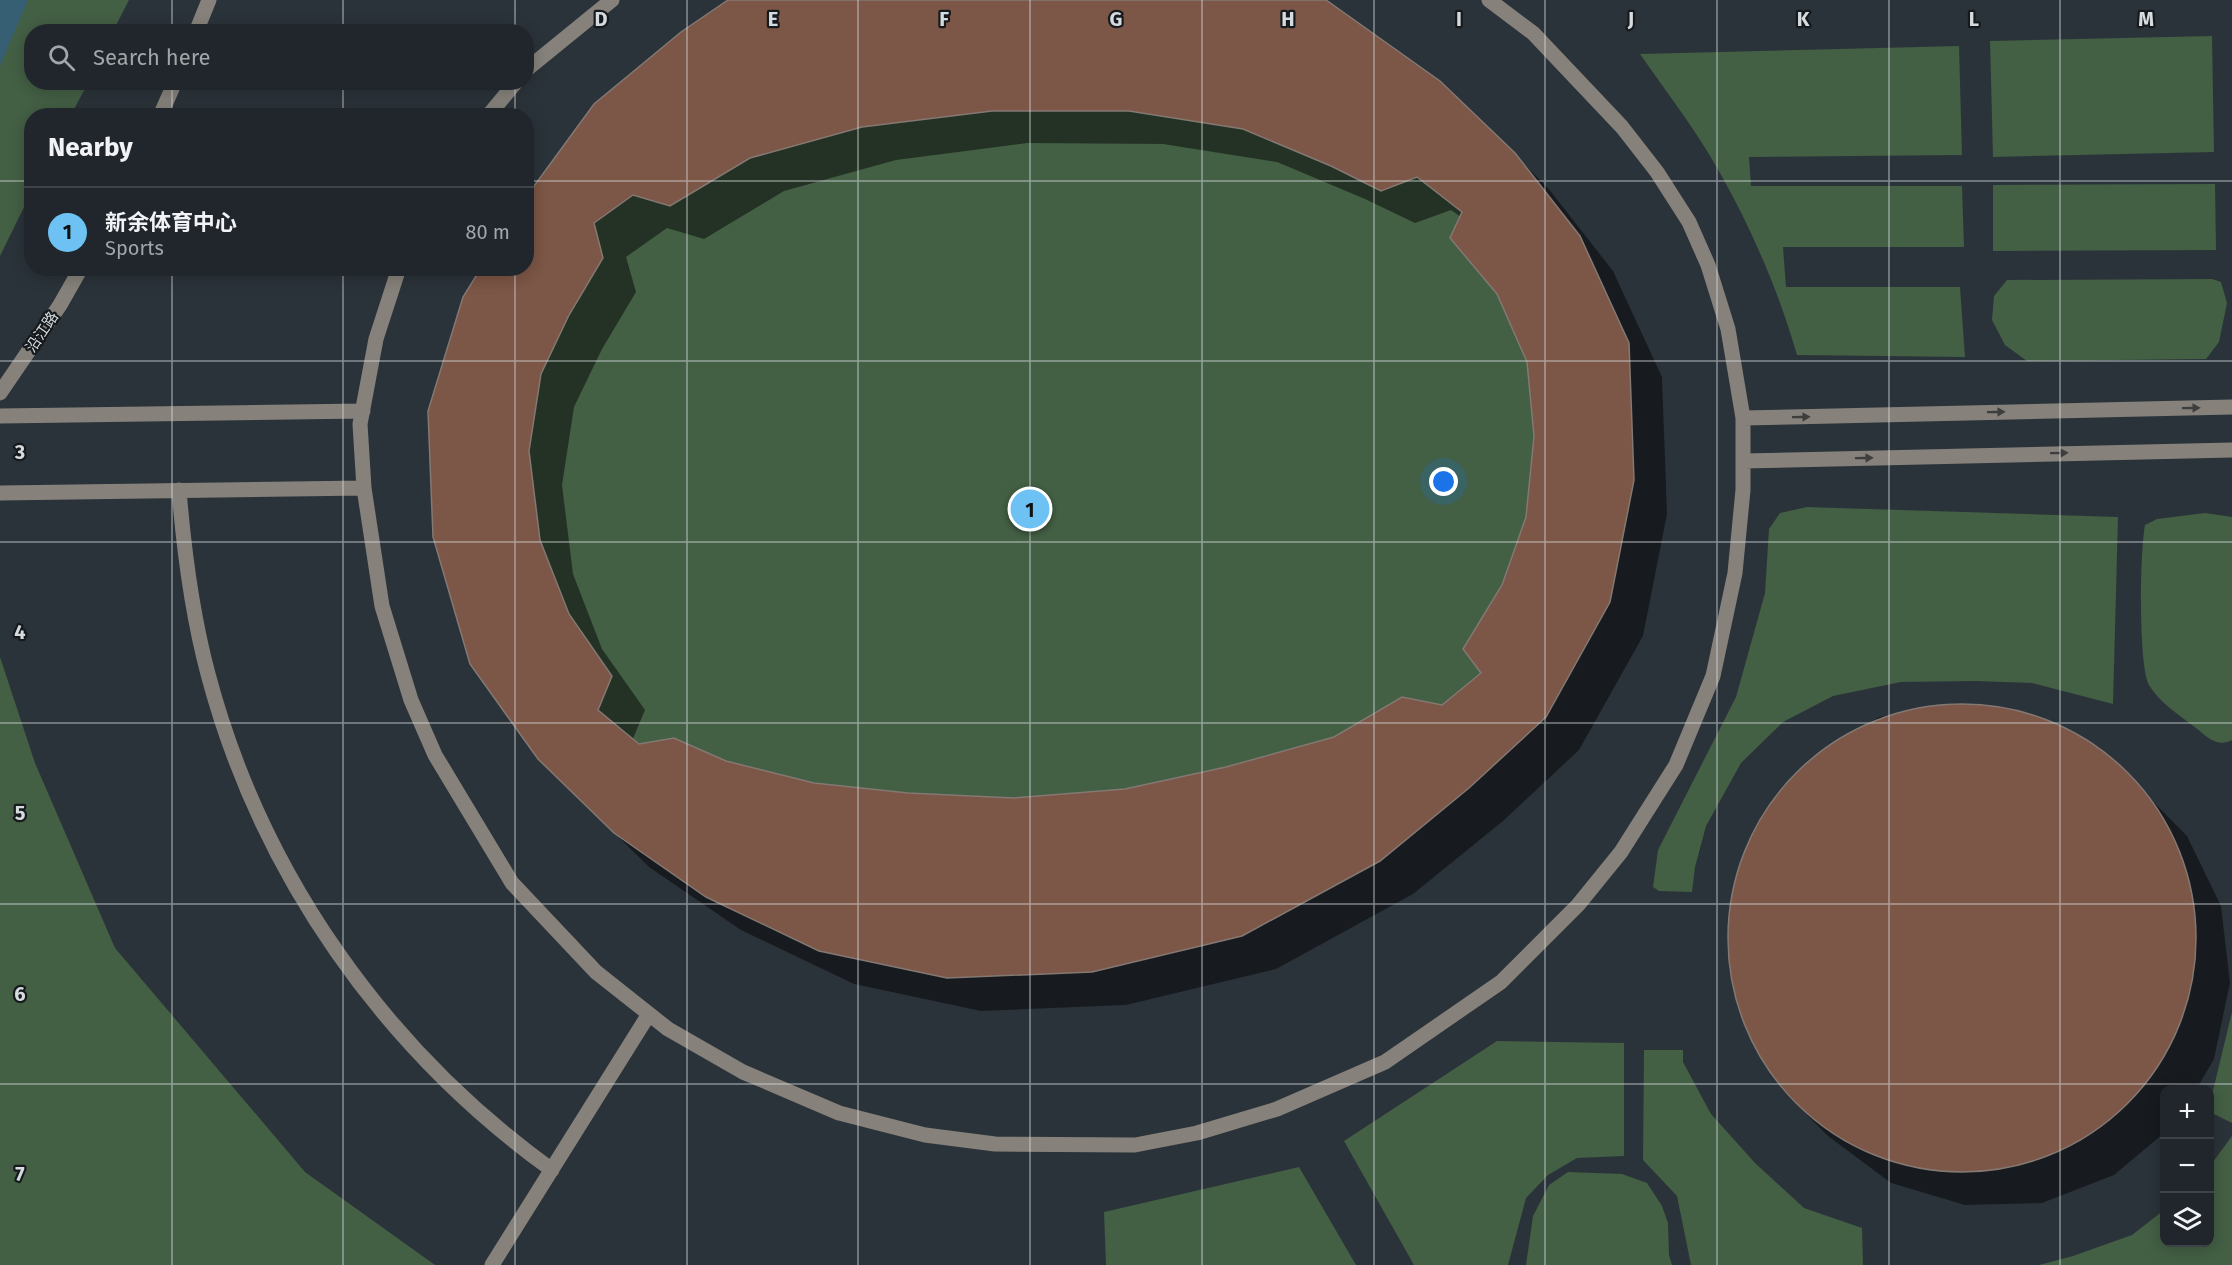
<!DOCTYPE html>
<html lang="en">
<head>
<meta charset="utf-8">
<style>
  body { margin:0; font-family:"Fira Sans","Noto Sans SC",sans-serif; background:#282e34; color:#f1f3f6 }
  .controls { position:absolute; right:18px; bottom:18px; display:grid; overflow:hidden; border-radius:12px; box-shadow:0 3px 15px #0003 }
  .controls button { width:54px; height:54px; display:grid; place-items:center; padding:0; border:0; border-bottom:2px solid #3d4348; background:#20262c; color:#f1f3f6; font:30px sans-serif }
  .you { position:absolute; left:1444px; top:482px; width:21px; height:21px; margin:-15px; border:4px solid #fff; border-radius:50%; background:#1a73e8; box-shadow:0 0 0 9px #1a73e833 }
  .badge { display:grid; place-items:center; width:39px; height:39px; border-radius:50%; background:#6dc2f3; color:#111; font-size:20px; font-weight:700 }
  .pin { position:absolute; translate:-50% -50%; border:3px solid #fff; box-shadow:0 2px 6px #0006 }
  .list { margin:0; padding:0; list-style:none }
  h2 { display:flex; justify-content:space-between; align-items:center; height:78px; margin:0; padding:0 24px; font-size:26px }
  h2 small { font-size:20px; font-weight:400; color:#a2a5a9 }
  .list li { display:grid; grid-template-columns:39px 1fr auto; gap:18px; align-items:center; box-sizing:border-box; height:90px; padding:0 24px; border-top:2px solid #3d4348 }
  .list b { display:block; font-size:22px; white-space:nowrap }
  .list p { margin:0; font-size:20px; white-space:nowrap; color:#a2a5a9 }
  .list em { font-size:20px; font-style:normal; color:#a2a5a9 }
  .icon { flex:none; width:33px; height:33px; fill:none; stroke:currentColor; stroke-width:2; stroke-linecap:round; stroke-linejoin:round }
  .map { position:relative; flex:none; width:2232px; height:1265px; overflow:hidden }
  .search { position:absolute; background:#20262c; box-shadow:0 3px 15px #0003; left:24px; top:24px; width:510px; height:66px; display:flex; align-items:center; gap:15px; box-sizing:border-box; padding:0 21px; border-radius:24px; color:#a2a5a9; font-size:22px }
  .panel { position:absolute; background:#20262c; box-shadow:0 3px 15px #0003; left:24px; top:108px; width:510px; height:168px; border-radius:24px }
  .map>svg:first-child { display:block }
</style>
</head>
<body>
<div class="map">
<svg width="2232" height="1265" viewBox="0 0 2232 1265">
  <rect width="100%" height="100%" fill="#2b333a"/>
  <!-- green -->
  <path fill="#435f44" d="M0,0h129l-16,31 -81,1v50l56,1 -17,32 -39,1 -1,77 -31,63z
    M728,0h598l114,81 75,72 65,83 49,107 5,137 -24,122 -64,115 -77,71 -89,73 -138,75 -150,36 -145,6 -128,-27 -113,-54 -92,-64 -76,-74 -68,-95 -7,-367 18,-28 45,-1 1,-71 67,-93 87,-72z
    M2212,36l2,116 -221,5 -3,-116z
    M1959,46l3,109 -213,2 2,29h211l2,61h-181l3,40h174l5,70 -168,-2c-18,-63 -45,-125 -77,-182 -23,-42 -53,-80 -80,-119z
    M2215,184l1,66 -223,1v-66z
    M2212,279l9,3 6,21 -8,39 -13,17 -179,2 -22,-16 -13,-25 2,-24 13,-16z
    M1807,507l311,10 -5,187 -81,-21 -57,-2 -74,1 -68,14 -50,26 -42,41 -35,63 -11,41 -3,25 -33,-1 -6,-4 5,-37 78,-153 29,-104 4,-64 11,-16z
    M2205,513l27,4v223c-14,8 -25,-3 -36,-12 -16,-12 -37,-26 -47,-43 -11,-20 -9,-135 -4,-160l12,-6z
    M0,657l35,106 80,185 190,224 130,93h-435z
    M2232,1012v111l-22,-11v-9z
    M1497,1041l127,2v113l-47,2 -29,17 -22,23 -18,67h-94l-70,-124z
    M1644,1050h39v12l28,52 44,49 49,45 58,20 1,37h-172l-14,-69 -34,-36z
    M2232,1136v129h-193l34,-9 59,-21 32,-25v32h46v-76z
    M1299,1167l57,98h-250l-2,-53z
    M1568,1172l54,2 25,9 15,23 6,17 1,32 3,10h-146l7,-49 16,-31z"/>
  <!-- water -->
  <path fill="#365f73" d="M0,0h28l-28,66z"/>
  <!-- shadow -->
  <path fill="#0007" fill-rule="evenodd" d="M731,0h592l191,154 34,34 65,83 49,106 5,137 -24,122 -64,114 -76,71 -90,73 -137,75 -150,36 -145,6 -127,-27 -113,-54 -92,-63 -76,-75 -138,-255 91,-269zM1027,143l136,1 114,18 88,37 50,24 36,-13 10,7 37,76 31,69 7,74 -8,81 -25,69 -20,87 -40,33 -217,62 -101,23 -111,8 -106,-4 -94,-10 -89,-23 -87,-16 -6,-5 13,-31 -43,-61 -29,-75 -11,-89 12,-78 28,-58 34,-57 -10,-35 41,-29 37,11 80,-48 112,-31z
    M1954,703l76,10 69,34 88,89 34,70 9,77 -16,76 -18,31h-32v43l-50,42 -72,28 -77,2 -74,-22 -63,-47 -34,-34 -44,-64 -21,-74 5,-77 28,-72 50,-58 67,-40z"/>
  <!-- building -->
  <path fill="#7c5646" stroke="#847873" stroke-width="1.5" fill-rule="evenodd" d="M728,0h598l114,81 75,72 65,83 49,107 5,137 -24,122 -64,115 -77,71 -89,73 -138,75 -150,36 -145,6 -128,-27 -113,-54 -92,-64 -76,-74 -68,-95 -37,-127 -5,-126 35,-114 18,-29h45v-71l68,-93 87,-72zM992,111h137l114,18 88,37 50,25 36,-14 45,35 -12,26 47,56 30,68 7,74 -8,81 -24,68 -39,64 18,24 -39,32 -40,-8 -68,40 -108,30 -101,22 -111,9 -106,-5 -94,-10 -88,-22 -52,-23 -35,6 -41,-34 14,-34 -43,-62 -29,-74 -11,-89 12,-77 28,-59 34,-57 -9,-35 39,-28 37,11 80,-48 112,-31z
    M1728 938a234 234 0 1 1 468 0a234 234 0 1 1-468 0Z"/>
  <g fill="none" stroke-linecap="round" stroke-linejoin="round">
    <!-- secondary -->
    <path stroke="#86827b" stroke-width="15" d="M196,32l13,-32
      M526,70l86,-70
      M160,116l15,-34
      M488,116l28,-34
      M399,268l-23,71 -16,85 4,64 18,118 29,94 24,55 77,128 84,89 72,57 75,43 96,41 86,22 70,9 140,1 62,-12 80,-24 108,-47 116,-80 77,-77 43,-53 55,-87 37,-89 22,-103 8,-83v-72l-15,-89 -20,-64 -19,-43 -32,-50 -35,-45 -89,-94 -44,-33
      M0,393l60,-88 21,-37
      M0,416l363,-5
      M1743,418l489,-11
      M1743,461l489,-11
      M179,490c5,62 13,124 29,184 53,200 176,375 344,496
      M0,493l364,-5
      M492,1265l157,-251"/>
  </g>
  <!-- one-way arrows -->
  <defs><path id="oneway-solid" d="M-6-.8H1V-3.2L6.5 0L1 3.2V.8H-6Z" transform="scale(1.5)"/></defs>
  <g fill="#3e3e3e">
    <use href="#oneway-solid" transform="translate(2191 408) rotate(-1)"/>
    <use href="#oneway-solid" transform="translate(1996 412) rotate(-1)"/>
    <use href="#oneway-solid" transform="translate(1801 417) rotate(-1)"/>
    <use href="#oneway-solid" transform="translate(2059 453) rotate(-1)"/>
    <use href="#oneway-solid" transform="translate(1864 458) rotate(-1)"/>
  </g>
  <!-- grid -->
  <path fill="none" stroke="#d5dbdf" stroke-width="1.5" stroke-opacity="0.55" d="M172,0v32M343,0v32M515,0v32M687,0v1265M858,0v1265M1030,0v1265M1202,0v1265M1374,0v1265M1545,0v1265M1717,0v1265M1889,0v1265M2060,0v1265M172,82v34M343,82v34M515,82v34M0,181h32M526,181h1706M172,268v997M343,268v997M515,268v997M0,361h2232M0,542h2232M0,723h2232M0,904h2232M0,1084h2232"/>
  <g text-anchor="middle" stroke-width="4.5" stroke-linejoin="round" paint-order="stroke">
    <!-- street labels -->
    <g font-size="15" fill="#d5dbdf" stroke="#171a1d">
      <text transform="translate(42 332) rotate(-56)" y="5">沿江路</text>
    </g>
  </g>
  <g font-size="20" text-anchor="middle" font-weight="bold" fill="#d5dbdf" stroke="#171a1d" stroke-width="4.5" stroke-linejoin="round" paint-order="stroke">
    <text x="601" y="26">D</text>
    <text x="773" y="26">E</text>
    <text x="944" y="26">F</text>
    <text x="1116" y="26">G</text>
    <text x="1288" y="26">H</text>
    <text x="1459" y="26">I</text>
    <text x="1631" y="26">J</text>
    <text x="1803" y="26">K</text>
    <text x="1974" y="26">L</text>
    <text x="2146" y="26">M</text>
    <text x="20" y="459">3</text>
    <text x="20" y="639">4</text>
    <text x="20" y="820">5</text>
    <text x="20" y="1001">6</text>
    <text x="20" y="1181">7</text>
  </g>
</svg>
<div class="controls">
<button>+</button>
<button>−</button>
<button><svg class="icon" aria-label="layers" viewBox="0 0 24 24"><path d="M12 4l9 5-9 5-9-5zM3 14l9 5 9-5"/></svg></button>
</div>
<div class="you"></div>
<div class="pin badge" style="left:1030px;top:509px">1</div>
<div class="search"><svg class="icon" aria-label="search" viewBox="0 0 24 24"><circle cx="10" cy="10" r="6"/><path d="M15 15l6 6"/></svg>Search here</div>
<section class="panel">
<h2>Nearby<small></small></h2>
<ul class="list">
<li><span class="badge">1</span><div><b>新余体育中心</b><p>Sports</p></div><em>80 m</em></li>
</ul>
</section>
</div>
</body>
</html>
